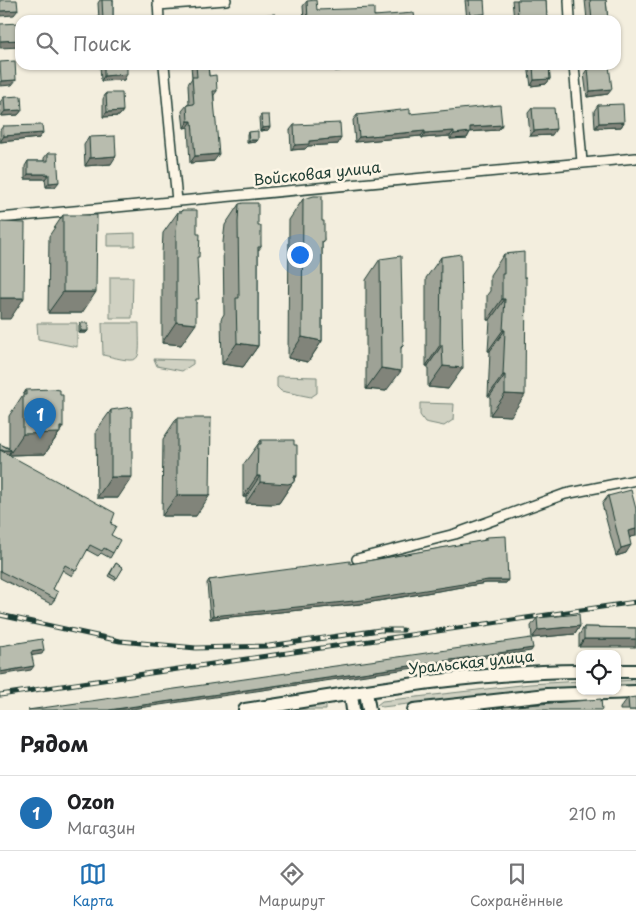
<!DOCTYPE html>
<html lang="ru">
<head>
<meta charset="utf-8">
<style>
  body { margin:0; font-family:"Playpen Sans",sans-serif; background:#f2f2f2; color:#202124 }
  .controls { position:absolute; right:15px; bottom:15px; display:grid; overflow:hidden; border-radius:10px; box-shadow:0 1px 4px #0004 }
  .controls button { width:45px; height:45px; display:grid; place-items:center; padding:0; border:0; border-bottom:1px solid #e0e0e0; background:#fff; color:#202124; font:25px sans-serif }
  .you { position:absolute; left:299px; top:254px; width:18px; height:18px; margin:-12px; border:4px solid #fff; border-radius:50%; background:#1a73e8; box-shadow:0 0 0 8px #1a73e833 }
  .badge { display:grid; place-items:center; width:32px; height:32px; border-radius:50%; background:#1f6fb2; color:#fff; font-size:16px; font-weight:700 }
  .pin { position:absolute; translate:-50% -41px; filter:drop-shadow(0 1px 2px #0008) }
  .pin::after { content:''; position:absolute; top:26px; width:18px; height:15px; background:inherit; clip-path:polygon(0 0,100% 0,50% 100%) }
  .list { margin:0; padding:0; list-style:none }
  h2 { display:flex; justify-content:space-between; align-items:center; height:65px; margin:0; padding:0 20px; font-size:21px }
  h2 small { font-size:16px; font-weight:400; color:#757577 }
  .list li { display:grid; grid-template-columns:32px 1fr auto; gap:15px; align-items:center; box-sizing:border-box; height:75px; padding:0 20px; border-top:1px solid #e0e0e0 }
  .list b { display:block; font-size:19px; white-space:nowrap }
  .list p { margin:0; font-size:16px; white-space:nowrap; color:#757577 }
  .list em { font-size:16px; font-style:normal; color:#757577 }
  .icon { flex:none; width:28px; height:28px; fill:none; stroke:currentColor; stroke-width:2; stroke-linecap:round; stroke-linejoin:round }
  .map { position:relative; flex:none; width:636px; height:710px; overflow:hidden }
  .search { position:absolute; background:#fff; box-shadow:0 1px 4px #0004; left:15px; right:15px; top:15px; height:55px; display:flex; align-items:center; gap:12px; box-sizing:border-box; padding:0 18px; border-radius:15px; color:#757577; font-size:19px }
  .sheet { height:140px; background:#fff }
  nav { display:flex; justify-content:space-around; align-items:center; box-sizing:border-box; height:70px; border-top:1px solid #e0e0e0; background:#fff; font-size:14px; color:#757577 }
  nav a { display:grid; justify-items:center; gap:2px }
  nav .on { color:#1f6fb2 }
  .map>svg:first-child { display:block }
</style>
</head>
<body>
<div class="map">
<svg width="636" height="710" viewBox="0 0 636 710">
  <rect width="100%" height="100%" fill="#f3eede"/>
  <filter id="ink" filterUnits="userSpaceOnUse"><feTurbulence type="fractalNoise" baseFrequency=".02" numOctaves="2"/><feDisplacementMap in="SourceGraphic" scale="10" xChannelSelector="R" yChannelSelector="G"/><feConvolveMatrix kernelMatrix="1 2 1 2 8 2 1 2 1" color-interpolation-filters="sRGB"/></filter>
  <g filter="url(#ink)">
    <!-- green -->
    <path fill="#d0d1c2" stroke="#78877b" d="M135,233v13h-28v-12z
      M110,277h23l-1,41h-22z
      M37,323h40v24l-39,-8z
      M102,323h37c0,40 6,42 -36,32z
      M154,359l39,1v4l-11,7 -25,-5z
      M277,376l40,1v16l-6,4 -30,-6 -4,-4z
      M420,403l34,1 -1,16 -9,6 -19,-4 -5,-7z
      M636,680v6l-19,1v-6z
      M580,681v7l-66,4 -132,15 -5,-2 5,-4 148,-17z
      M326,704v6h-39z"/>
    <g fill="none" stroke-linecap="round" stroke-linejoin="round">
      <!-- street casing -->
      <g stroke="#1f3d34" stroke-width="12">
        <path id="street" d="M158,0l1,20
          M569,0l1,20
          M158,5l68,-5
          M164,65l13,136
          M574,65l8,97
          M0,218l636,-60
          M357,559l98,-25 110,-40 71,-14"/>
      </g>
      <!-- secondary casing -->
      <g stroke="#1f3d34" stroke-width="16">
        <path id="secondary" d="M617,671h19
          M366,692l3,18
          M351,694l2,16
          M245,710c111,-17 223,-38 335,-39
          M414,710l133,-15 89,-3"/>
      </g>
      <!-- street -->
      <use href="#street" stroke="#fcf5e5" stroke-width="9"/>
      <!-- secondary -->
      <use href="#secondary" stroke="#fcf5e5" stroke-width="12"/>
      <!-- rail casing -->
      <g stroke="#1f3d34" stroke-width="5">
        <path id="rail" d="M0,615l120,26 76,7 73,-2 111,-16h23
          M0,695l636,-93"/>
      </g>
      <!-- rail -->
      <use href="#rail" stroke="#fcf5e5" stroke-width="3" stroke-dasharray="9" stroke-linecap="butt"/>
    </g>
    <!-- wall -->
    <path fill="#9ea296" stroke="#1f3d34" d="M100,0h13v20h-14l-1,-17z
      M465,0h19l-3,19 -14,1z
      M512,0h34l1,20h-33z
      M585,0h21l2,20h-21z
      M307,1l10,9 98,10h-111l-1,-14z
      M256,15l19,5h-23z
      M100,65h27l-3,15 -23,1z
      M191,65h17l1,11 8,15 -3,4v66l-24,2 -2,-36 -4,1 -2,-17 5,-6 2,-1 -1,-20 4,-6z
      M335,65h15l-3,5 -12,1z
      M528,65h21l1,14 -4,5 -15,2z
      M588,68l20,26 -21,3 -3,-23z
      M106,93l17,18 -4,5 -16,1v-18z
      M4,97l18,13 -4,5 -17,1 -1,-14z
      M598,105l26,17 -3,5 -26,1 -1,-17z
      M532,108l20,27 -22,1 -2,-23z
      M410,114l92,11 -4,5 -28,2 -3,6 -17,1v-3l-28,2 -1,-2 -66,6 -2,-22 4,-5z
      M261,115l7,15 -8,1 -1,-13z
      M294,125l44,19 -30,2 -3,3 -14,1 -1,-20z
      M3,126l36,12 -39,4v-12z
      M248,132l10,8 -2,2 -9,1v-9z
      M89,137l22,27 -26,2 -1,-21z
      M48,153l7,34h-9l-1,-8h-20v-13l3,-5h16v-3z
      M303,199l19,22 2,20 -2,3v97l-14,21 -20,-4 1,-138z
      M239,204l19,22 3,21 -3,4v95l-15,21 -21,-3 -1,-45 3,-5 -1,-72 2,-17z
      M182,210l14,93 -15,42 -19,-2v-90l1,-20 15,-21h2z
      M63,215l19,98h-34l1,-77z
      M504,254l7,162 -21,-1v-19h-2l2,-45h-2l2,-31h-3v-25l3,-4v-16z
      M441,257l7,132 -20,-2v-21h-2v-88z
      M380,259l23,87 -2,2 -15,43 -20,-2v-109z
      M81,323l7,8 -2,2h-7v-8z
      M26,390l34,42 -15,22 -36,1v-1l-1,1 103,69v11l2,18 -3,5 -9,-5 -3,3 -11,-6 -15,26 -10,-6 -9,19 2,10 -4,5 -51,-26v-134l9,4v-32z
      M111,410l7,88h-21l-1,-67z
      M177,418l19,98h-34l1,-77z
      M261,440l36,36 -18,27 -6,1 -27,-1v-6h-3v-32z
      M608,496l28,13v26l-7,3 -3,15 -10,3 -14,-52z
      M486,537l20,46h-20l-126,21 -150,15 -3,-36 2,-3 141,-16 133,-23z
      M116,563l7,5 -8,12 -7,-4z
      M537,618l43,8 -5,8 -43,4 -1,-12z
      M584,627l52,1 -57,19v-12z
      M628,698l8,12h-16v-2z"/>
    <!-- shaded-wall -->
    <path fill="#81847a" stroke="#1f3d34" d="M18,10l-4,5 -14,1v-5z
      M485,14l-4,5 -14,1 3,-5z
      M518,17h9l-2,3h-9z
      M20,40v7l-20,1v-7z
      M350,65l-3,5 -12,1 3,-5z
      M127,74l-3,6 -23,1 3,-5z
      M550,79l-4,5 -15,2 3,-6z
      M16,80l-4,5 -12,1v-4l1,-1z
      M612,89l-4,5 -21,3 3,-6z
      M22,110l-4,5 -17,1 4,-5z
      M123,111l-4,5 -16,1 4,-5z
      M188,121h4l-4,6 -4,1z
      M624,122l-3,5 -26,1 4,-5z
      M502,125l-4,5 -32,2 4,-5z
      M270,127l-2,3 -8,1 2,-3z
      M556,129l-4,6 -22,1 4,-5z
      M425,131l-4,5 -66,6 4,-5z
      M454,131l-4,5 -28,2 3,-5z
      M470,132l-3,6 -17,1 4,-5z
      M43,133l-4,5 -39,4 4,-6z
      M341,138l-3,6 -30,2 -3,3 -14,1 4,-5 14,-4z
      M249,140h9l-2,2 -9,1z
      M219,154l-5,7 -24,2 5,-7z
      M116,156l-5,8 -26,2 5,-8z
      M28,174h21l-4,5h-20z
      M59,182l-4,5h-9l3,-4z
      M63,292h33l-14,21h-34z
      M0,298h24l-14,21h-10z
      M502,299h3l-15,21h-3z
      M176,322l20,2 -15,21 -19,-2z
      M503,330h2l-15,21h-2z
      M81,331h7l-2,2h-7z
      M302,337l20,4 -14,21 -20,-4z
      M237,343l21,3 -15,21 -21,-3z
      M440,345h2l-14,21h-2z
      M443,366l20,2 -15,21 -20,-2z
      M381,368l20,3 -15,20 -20,-2z
      M503,375h2l-15,21h-2z
      M505,394l20,1 -14,21 -21,-1z
      M60,427h3l-18,27 -36,1 14,-21z
      M0,450h11l-3,5h-8z
      M257,476h3l-14,21h-3z
      M294,476h3l-18,27 -6,1 -27,-1 14,-21z
      M111,477h21l-14,21h-21z
      M177,495h33l-14,21h-34z
      M636,529v7l-14,3 6,-8z
      M631,545l-5,8 -10,3 5,-8z
      M488,580h20l-2,3h-20l-126,21 -150,15 3,-3z
      M580,626l-5,8 -43,4 6,-8z
      M584,639h52v8h-57z
      M533,648l-2,3 -406,59h-16z
      M44,650l-2,4 -13,2 2,-4z
      M34,666l-3,4 -31,5v-3z"/>
    <!-- building -->
    <path fill="#b8bcae" stroke="#1f3d34" d="M0,0h17l1,10 -18,1z
      M102,0h11v20h-10z
      M316,0l1,10 57,-2v8l40,-3 1,7h-107l-1,-19z
      M469,0h15l1,14 -15,1z
      M517,0h29l1,20h-20v-3h-9z
      M590,0h16l2,20h-16z
      M275,14v6h-19v-5z
      M208,16v4h-21v-2z
      M20,23v17l-20,1v-17z
      M15,61l1,19 -15,1 -1,-19z
      M104,65h23v9l-23,2z
      M196,65h12l1,11 7,-1 1,16h-4l6,63 -24,2 -3,-35h-4l-1,-16 7,-1 -2,-27h5z
      M533,65h16l1,14 -16,1z
      M609,66l3,23 -22,2 -2,-23z
      M106,93h16l1,18 -16,1z
      M21,96l1,14 -17,1 -1,-14z
      M623,104l1,18 -25,1 -1,-18z
      M500,105l2,20 -32,2v5l-16,2v-3l-29,2v-2l-66,6 -2,-22 53,-6v5z
      M532,108h22l2,21 -22,2z
      M261,115h8l1,12 -8,1z
      M340,123l1,15 -32,3v3l-14,1 -1,-20z
      M42,125l1,8 -39,3 -1,-10z
      M258,131v9h-9l-1,-8z
      M115,136l1,20 -26,2 -1,-21z
      M48,153h9l2,29 -10,1v-9h-21v-13h20z
      M314,196h8v25h2v20h-2v100l-20,-4 1,-138z
      M243,203h15v23h3v21h-3v99l-21,-3 -1,-45h3l-1,-76 1,-18z
      M182,210h15v24h3l-1,23h-2l2,42h-3v25l-20,-2v-90l2,-20h4z
      M63,215h34l-1,77h-33z
      M0,222l25,1 -1,75h-24z
      M524,252v25h2l-1,118 -20,-1v-19h-2l2,-45h-2l2,-31h-3v-25h2v-20z
      M461,254l2,114 -20,-2 -1,-21h-2l1,-88z
      M401,256l2,90h-2v25l-20,-3 -1,-109z
      M81,323h7v8h-7z
      M54,389l6,1v5h3v32h-3v6l-37,1v-39h3v-5z
      M132,407v70h-21v-67z
      M177,418h34l-1,77h-33z
      M261,440h33v5h3v31h-3v6l-6,2 -28,-2v-6h-3l1,-32h3z
      M0,444l11,6h-11z
      M0,450l115,63 -4,11 5,2 -5,9 9,5 -7,13 -9,-5 -2,3 -12,-6 -14,26 -11,-6 -12,24 5,3 -3,7 -55,-28z
      M631,490l5,19v20l-8,2 3,14 -10,3 -13,-52z
      M506,536l2,44h-20l-125,20 -150,16 -4,-36 141,-19v3l136,-24v-3z
      M116,563l7,5 -6,10 -7,-4z
      M579,614l1,12 -42,4 -1,-12z
      M584,627l52,1v11h-52z
      M531,638l2,10 -424,62h-81z
      M42,639l2,11 -13,2 3,14 -34,6v-26z
      M636,697v13h-7l-1,-12z
      M601,699l1,11h-99v-3z"/>
  </g>
  <g text-anchor="middle" stroke-width="5" stroke-linejoin="round" paint-order="stroke">
    <!-- street labels -->
    <g font-size="15" fill="#1f3d34" stroke="#fcf5e5">
      <text transform="translate(317 174) rotate(-6)" y="5">Войсковая улица</text>
      <text transform="translate(471 663) rotate(-6)" y="5">Уральская улица</text>
    </g>
  </g>
</svg>
<div class="controls">
<button><svg class="icon" aria-label="locate" viewBox="0 0 24 24"><circle cx="12" cy="12" r="6"/><path d="M12 2v4M12 18v4M2 12h4M18 12h4"/></svg></button>
</div>
<div class="you"></div>
<div class="pin badge" style="left:40px;top:439px">1</div>
<div class="search"><svg class="icon" aria-label="search" viewBox="0 0 24 24"><circle cx="10" cy="10" r="6"/><path d="M15 15l6 6"/></svg>Поиск</div>
</div>
<section class="sheet">
<h2>Рядом<small></small></h2>
<ul class="list">
<li><span class="badge">1</span><div><b>Ozon</b><p>Магазин</p></div><em>210 m</em></li>
</ul>
</section>
<nav>
<a class="on"><svg class="icon" aria-label="map" viewBox="0 0 24 24"><path d="M3 6l6-2 6 2 6-2v14l-6 2-6-2-6 2zM9 4v14M15 6v14"/></svg>Карта</a>
<a><svg class="icon" aria-label="directions" viewBox="0 0 24 24"><path d="M12 3l9 9-9 9-9-9zM9 14v-3h6M13 9l2 2-2 2"/></svg>Маршрут</a>
<a><svg class="icon" aria-label="saved" viewBox="0 0 24 24"><path d="M7 4h10v16l-5-4-5 4z"/></svg>Сохранённые</a>
</nav>
</body>
</html>
